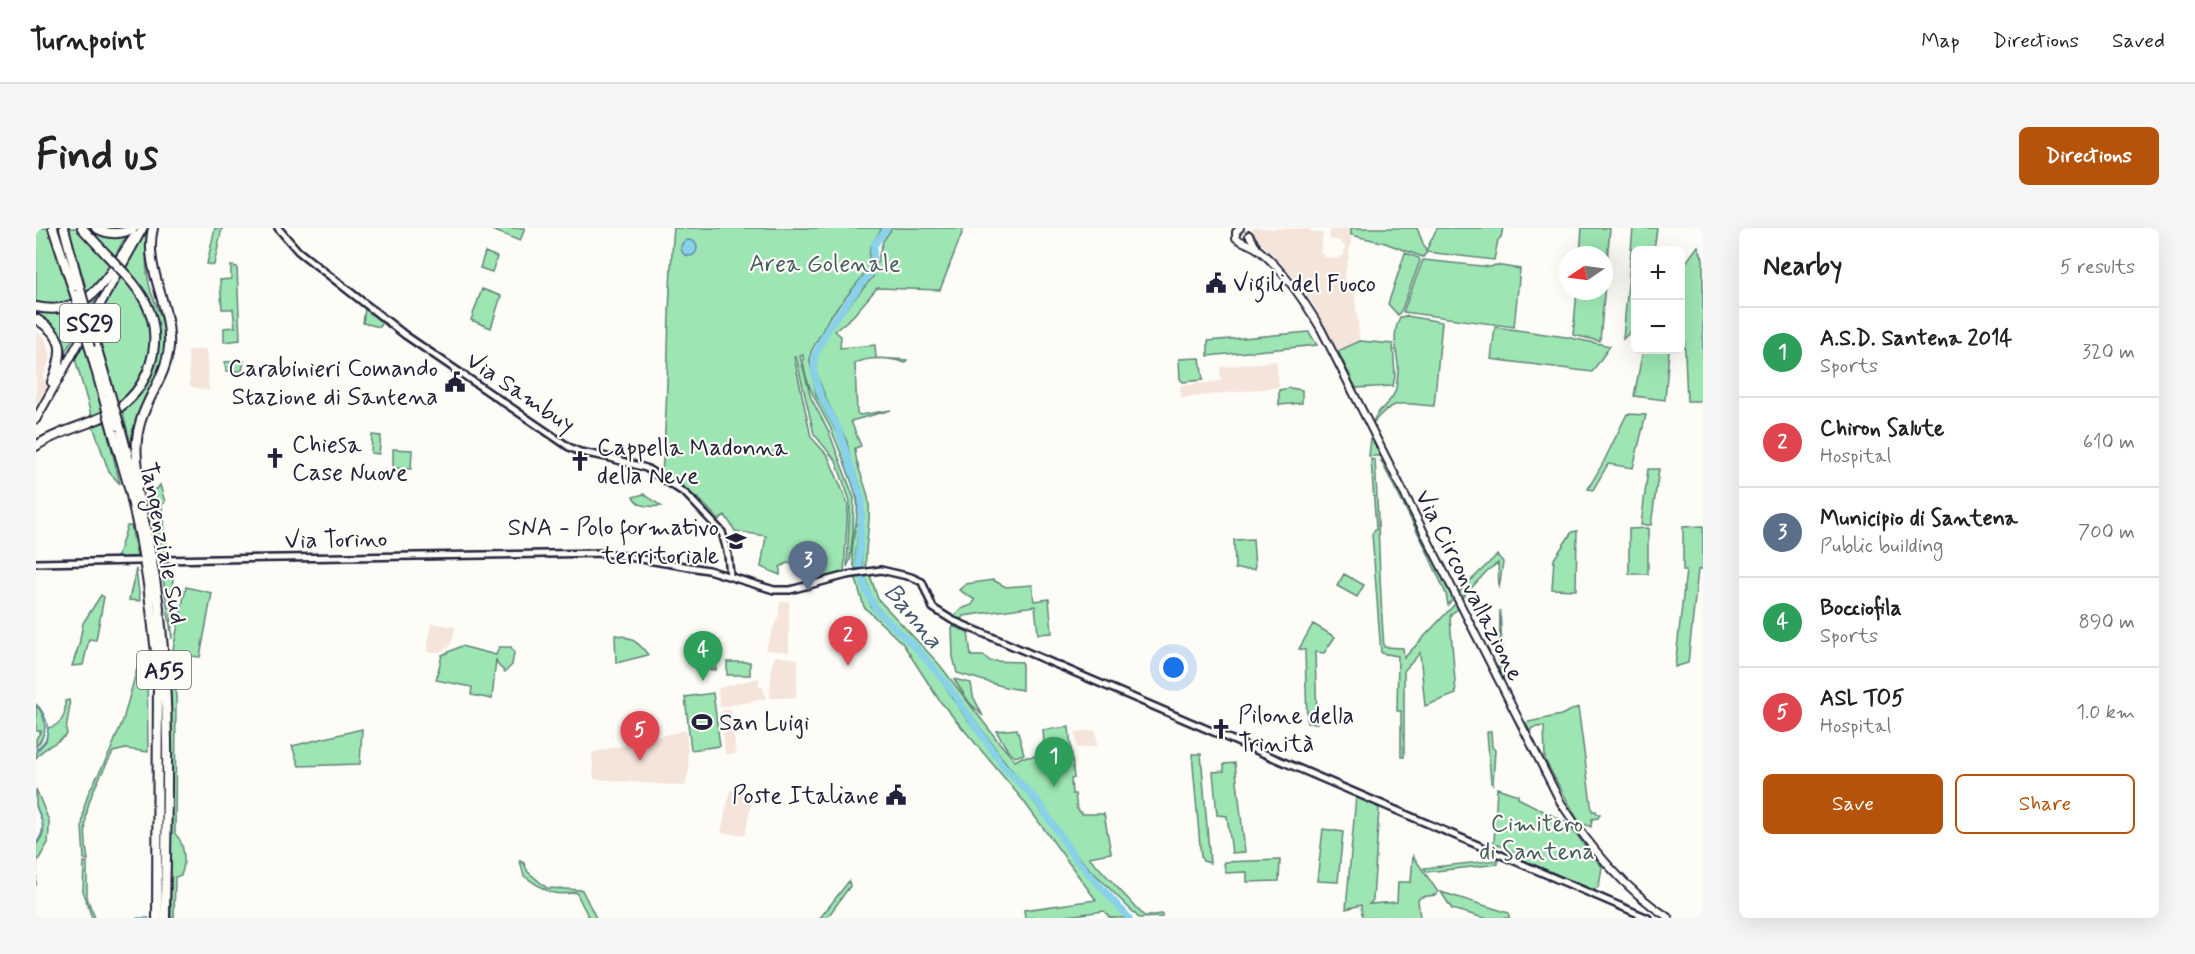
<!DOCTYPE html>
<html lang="en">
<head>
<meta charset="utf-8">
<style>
  body { margin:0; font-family:Mynerve,sans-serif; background:#f6f6f6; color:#222 }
  .controls { position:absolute; right:18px; top:18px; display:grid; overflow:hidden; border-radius:9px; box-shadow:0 6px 24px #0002 }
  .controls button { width:54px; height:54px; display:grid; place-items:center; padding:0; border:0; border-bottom:2px solid #e0e0e0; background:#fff; color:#222; font:30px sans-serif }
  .compass { position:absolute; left:1523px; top:18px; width:54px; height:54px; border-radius:50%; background:#fff; box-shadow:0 6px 24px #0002; rotate:257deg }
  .you { position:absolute; left:1138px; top:440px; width:21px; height:21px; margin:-15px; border:4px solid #fff; border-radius:50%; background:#1a73e8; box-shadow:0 0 0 9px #1a73e833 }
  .badge { display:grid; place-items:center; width:39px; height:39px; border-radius:50%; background:#b45309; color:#fff; font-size:20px; font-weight:700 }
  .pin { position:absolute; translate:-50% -50px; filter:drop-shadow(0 2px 3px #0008) }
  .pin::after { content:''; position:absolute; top:32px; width:21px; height:18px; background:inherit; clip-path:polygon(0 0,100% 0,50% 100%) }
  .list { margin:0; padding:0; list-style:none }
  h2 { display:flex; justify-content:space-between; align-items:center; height:78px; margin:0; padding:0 24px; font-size:26px }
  h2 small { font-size:20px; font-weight:400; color:#767676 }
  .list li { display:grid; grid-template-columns:39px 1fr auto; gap:18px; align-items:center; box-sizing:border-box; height:90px; padding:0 24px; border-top:2px solid #e0e0e0 }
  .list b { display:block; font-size:22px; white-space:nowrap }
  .list p { margin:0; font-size:20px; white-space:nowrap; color:#767676 }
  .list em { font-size:20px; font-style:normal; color:#767676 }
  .actions { display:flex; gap:12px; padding:18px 24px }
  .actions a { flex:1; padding:14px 0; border:2px solid #b45309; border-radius:9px; text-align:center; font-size:21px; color:#b45309 }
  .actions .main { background:#b45309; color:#fff }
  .map { position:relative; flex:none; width:1667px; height:690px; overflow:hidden; border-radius:9px }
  header { display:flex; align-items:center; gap:36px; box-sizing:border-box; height:84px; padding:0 30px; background:#fff; border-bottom:2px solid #e0e0e0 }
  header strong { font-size:28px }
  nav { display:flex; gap:33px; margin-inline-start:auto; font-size:21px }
  .intro { display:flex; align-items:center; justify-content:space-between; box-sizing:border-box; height:144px; padding:0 36px }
  h1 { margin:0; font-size:42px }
  .button { padding:15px 27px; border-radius:9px; background:#b45309; color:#fff; font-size:21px; font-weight:700 }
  main { display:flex; gap:36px; padding:0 36px }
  aside { flex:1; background:#fff; border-radius:9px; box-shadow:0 6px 24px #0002 }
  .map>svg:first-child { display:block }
</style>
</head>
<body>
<header>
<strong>Turnpoint</strong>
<nav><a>Map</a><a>Directions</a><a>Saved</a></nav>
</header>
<div class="intro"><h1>Find us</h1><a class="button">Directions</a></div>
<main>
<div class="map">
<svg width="1667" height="690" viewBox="0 0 1667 690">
  <rect width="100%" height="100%" fill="#fdfcf7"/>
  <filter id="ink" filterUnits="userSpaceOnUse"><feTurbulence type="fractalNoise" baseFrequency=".0167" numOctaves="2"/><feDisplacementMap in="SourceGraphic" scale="12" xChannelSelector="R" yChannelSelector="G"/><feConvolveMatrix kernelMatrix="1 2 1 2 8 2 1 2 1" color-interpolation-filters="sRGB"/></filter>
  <g filter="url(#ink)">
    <!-- built -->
    <path fill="#f4e4da" d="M1216,0l58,1 1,3 12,1 -3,20 4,1v3l15,2 1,-3h4l1,-11h-3v-4l-13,-2 2,-11h20v15l-8,42 11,5 6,51 -22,10 -24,-45 -24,-33 -38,-39z
      M0,103l9,7 6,18 -8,21 2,4 4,2 -13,22z
      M170,121l3,42 -19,-5 -2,-36z
      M1240,133l3,26 -98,11 -1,-12 41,-5 -1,-14z
      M753,373v51l-24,-2 14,-36 1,-12z
      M395,395l24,4 -2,12 -5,9 -9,4h-12z
      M740,428l22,3 -2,39h-26l2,-35z
      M723,450v9h4l3,12 -46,8 -2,-19z
      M695,481l1,12 4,33h-11l-4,-43z
      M650,502l3,40 -4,16 -91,-7 -2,-26z
      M1060,502l1,16 -20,2 -2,-16z
      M694,562l23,3 -8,42 -24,-2z"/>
    <!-- green -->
    <path fill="#9de5b3" stroke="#608477" stroke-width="1.5" d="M0,0h12l22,68 16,-9 -18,-59h12l31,35c-17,33 -37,47 -75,41z
      M49,0h9l3,3 38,-3 -12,13 -9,17z
      M110,0h3c-4,21 -4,43 2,64 6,16 14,31 15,48 0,29 -18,51 -28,77 -4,11 -5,21 -6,32l-10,-40 31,-45v-48l-29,-48z
      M179,0h7l-8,37 -7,-1z
      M451,0h38l-5,13z
      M638,0h208l-12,19 -2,23 -39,48 -18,34 -1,9 6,34 22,40 20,60 1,22 -3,36v9l3,7 -4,-1c-8,-20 5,-46 2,-68 -3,-15 -20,-57 -27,-73 -12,-23 -27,-45 -27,-72l-3,1 11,42 18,34 25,66 -1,34 -3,28 -3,7 3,-66 -14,-40 -22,-27 -18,-77h-2l17,80 17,19 20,48 -4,69c-16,4 -38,10 -48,-8l-9,-2 -7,4v8l-19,-8 5,-31 -31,-5 -10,-16 -6,5 -19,-20 -38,-29c8,-81 4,-162 12,-243z
      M856,0h72l-24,62 -63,-2 -24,28 -18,15 6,5 -1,12 35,-3 1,13 31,2 -2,3c-13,-5 -38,-7 -50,1l2,49 3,2 31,-5 -40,11 10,25 -6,2c0,19 12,36 14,55 2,22 -5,43 -3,65l-3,1 -2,-26 3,-31 -3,-24 -11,-30 -3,-16 -20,-41 -11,-28v-15l17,-34 40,-47 10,-36z
      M1315,0h66l9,23 11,-23h66l-2,9 -3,3 -4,20 -67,-8 -4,5 -38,-14 -34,-8z
      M1546,0h28l-10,113 -27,-6 4,-44h27v-36h-24z
      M1597,0h24l-3,22h-18l-1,77 -12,12z
      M1662,18l5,13v142h-16l-3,-71h-4l1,-61z
      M449,24l12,5 -5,15 -12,-4z
      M1369,25l14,5 1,3 -18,48 -4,6 -10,-11z
      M1387,32l68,7 4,-2 25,4 -6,58 -111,-15z
      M195,38l6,1 3,73 -16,2v-14l11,-1 -2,-18h-11l-2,-29 11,-1z
      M84,45c12,12 24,26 29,42 10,31 -3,68 -28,88 -8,7 -20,11 -29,15l-18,-63z
      M446,61l19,7 -10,32 -20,-8z
      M64,64l-36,62 -1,-9 -27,-29v-7l54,-10z
      M329,80l17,13 -2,6 -17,-4z
      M1371,88l35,6 -8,84c-31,-2 -40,-9 -61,17 3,-15 20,-19 23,-35 1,-7 3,-17 2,-24 -2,-17 -6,-31 2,-47z
      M1459,99l71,10 44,9 -18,26 -101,-13z
      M1273,104l8,13 -109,11v-15z
      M1324,113l33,3 2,32 -2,10 -37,2 -18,-37z
      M1607,122h26l-4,50 -31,-4z
      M1164,130l3,22 -20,2 -3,-3 -1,-20z
      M208,133l-2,10h-16l-1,-9z
      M1254,160l12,2v13l-23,2v-15z
      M1591,186l19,1 -13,53 -25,-4 -15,26 -5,-1 15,-26z
      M69,194l15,62 -11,-12 -16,-46z
      M1333,203l12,23 -1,2h-11l2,-18z
      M336,207l9,1 -2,18 -8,-1z
      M357,221l19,1 -1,19 -18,-1z
      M1335,231l4,1c4,62 4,125 9,187l19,1 1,10 52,-55 2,6 -7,5 -1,4 6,76 -31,12 -5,-53 -16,18v86h-3v-46h-4l1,-55 -17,-3 -9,-119 4,-5z
      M1345,233l5,2 67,136 -5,6 -2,-11 -21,-47z
      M1612,241h11l-8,56h-10z
      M124,257l5,17 -3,3 2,30 6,22h-9l-8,-58 -1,-10h5z
      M608,266l17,12c-11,1 -23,1 -28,-9z
      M91,298h4l6,31 -20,1z
      M1667,298v43l-5,1 -10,93 -13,4 11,-97h-3v-43z
      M1612,300v46h-19v-45z
      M1541,303l-1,59 -24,-1 2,-30 18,-27z
      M1217,311l2,30h-20l-1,-29z
      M1461,327l6,7 -4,27 -1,-26 -11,8 -26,28 -3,-6z
      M100,341l4,32 -11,-1z
      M1308,346l20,11 -7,12 -20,-11z
      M829,347h5l8,24 61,65 59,77 17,20 7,-4 23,-1 -2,-26 26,-3 5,51 -3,1 1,15h3l2,15 5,5h22l7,39 -22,4 55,59 18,-2v3l-23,1 -64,-64 -37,-53 -30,-35 -60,-83 -20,-24 -51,-52 -7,-14z
      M819,348h5l11,31 38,36 32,37 14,22 48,66 33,36 43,62 49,52h-18l-6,-7 -52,7h-27l-1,-8 72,-10 -74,-101 -83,-99 -36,-56 -39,-37z
      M127,350h10l-2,22 1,39z
      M957,352l13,7 26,-2 2,16 15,-2 3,34 -14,1 -3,-28 -72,10 -3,5 -8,-3 9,-9 11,-4 3,-5 -16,-10 7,-6z
      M150,359l26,6 -12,64 -28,-3z
      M65,367l3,2 -8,43 -7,-1 -6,26 -11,1 7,-21 4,-22z
      M1464,382l4,73 -5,-10z
      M1277,396l22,13 -11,16 -9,-1 2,71h-10l-2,-73 -6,-1z
      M916,398l16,6 3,24h13l6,5 32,1v28l-17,-3 -48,-14 -4,-16z
      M579,407c15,1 25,8 33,20l-32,8z
      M663,412l20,1v10l-20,-1z
      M425,418l35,9 3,-8h12l3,6 -2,12 -7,7 -7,-7 -2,-6 -4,40 -21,-4 1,-8 -36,-7 6,-25z
      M104,430l7,3 1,91 -22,-3 -13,3c-23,44 -33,57 -25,108l-4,-1 -2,-33 2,-18 4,-14 22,-42 13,-32z
      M138,430l2,41 -1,135c10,8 11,30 6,41l-6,2 -1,41h-3l-1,-259z
      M666,430l15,1 -1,11 -15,-1z
      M691,434h23v13h-23z
      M918,451l17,4 2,13 10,20 -14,-14z
      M677,465l7,53 -29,4 -6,-53z
      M33,472c3,12 -5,23 -2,34 -10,10 -23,12 -31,24v-6l10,-11 2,-13c15,-4 18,-13 17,-27z
      M0,477c13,14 11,29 0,42v-8l5,-8h-5z
      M1542,479l14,104h4l1,3h3l-2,4 -6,1 -1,8 -12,-5 -34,-62 -1,-34 -12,2 -3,6 -5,-11 37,-8z
      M326,501l-2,35 -61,2 -7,-20z
      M981,501l7,25 -9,3 -8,-8 -11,-18z
      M1455,503l1,16 3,3 -2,34 -2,-1 -4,-51z
      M1156,526h9l9,109 -7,-2 -2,-4z
      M1199,535l10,89 -13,1 -5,-37 -10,-1 -4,-43 11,-1v-7z
      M1461,560l21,7v3l49,25 35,44 -3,19 -5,4 -77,-32 -2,-6 -21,-9z
      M0,561l13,32v8l-1,14 -11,19 -1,24v-41c15,-17 3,-25 0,-41 0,-5 0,-10 0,-15z
      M1320,568l18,8 5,5 -6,91 -4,4 28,-2 1,-20h13l2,-26 25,36 -2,3 -15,2 -3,3 2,18h-58l-1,-13 -15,4z
      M1287,601l20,3 -5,50 -21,-1z
      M1244,632l-1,21 -32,1v-10l-21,1 -2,-9v-2z
      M1462,632v4l-71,8 -3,-4z
      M484,633l4,2 4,9 19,16 35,2 14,28h-7l-13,-26c-24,6 -33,-3 -52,-16z
      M48,634h3v36l8,20h-3l-9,-27z
      M813,653l1,5 -23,32h-7z
      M1405,664l68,21v5h-25l-32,-9z"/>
    <!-- water -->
    <path fill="#88d1e9" stroke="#5f8ba3" stroke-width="1.5" d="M645 20a8 8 0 1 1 16 0a8 8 0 1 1-16 0Z"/>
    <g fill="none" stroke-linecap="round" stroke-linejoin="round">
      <!-- stream -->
      <path stroke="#5f8ba3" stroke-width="1.5" d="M0,476c8,7 15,24 10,34 -1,4 -7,9 -10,12
        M0,578c6,13 11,25 0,37
        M101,690h12"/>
      <!-- river -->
      <path stroke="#88d1e9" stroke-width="7" d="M851,0l-13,17 -2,26 -43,55 -14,29 -1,16 3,14 6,16 15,27 24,72 -3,63 7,27 10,20 39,37 31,36 58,84 35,36 35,54 55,61"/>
      <!-- tertiary casing -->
      <g stroke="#22223b" stroke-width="10">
        <path id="tertiary" d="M242,0l20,23 107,84 164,112 11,5 27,5 39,11 40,26 36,38 6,23 2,20
          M123,332l446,-7 103,17 66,20h16l57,-15 34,-5 30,7 11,5 11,26 19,12 696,298
          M0,335l103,-2"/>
      </g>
      <!-- secondary casing -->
      <g stroke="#22223b" stroke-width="10">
        <path id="secondary" d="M1204,0l-4,4v6c7,5 17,7 24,13 25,21 45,51 61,78l240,474c29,44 63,86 108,115
          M1213,7l7,11"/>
      </g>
      <!-- primary casing -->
      <g stroke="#22223b" stroke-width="11">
        <path id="primary" d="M0,191l107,-191"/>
      </g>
      <!-- motorway casing -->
      <g stroke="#22223b" stroke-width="12">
        <path id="motorway" d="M17,0l22,67
          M28,0l16,61
          M46,0l25,27
          M60,0c13,7 25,7 38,0
          M0,79c56,11 72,-33 99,-71
          M0,91c30,18 28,33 16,63
          M56,104l18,62
          M54,120l14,51
          M84,199c18,65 35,132 41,200 10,96 5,194 4,291
          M77,204l17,59 10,46 8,47 10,86 -1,248
          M0,218c23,-16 52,-20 76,-34 38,-21 53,-71 34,-109 -5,-10 -12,-19 -19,-27
          M105,256c-5,-22 -7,-42 0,-64 8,-26 26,-46 28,-74 3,-41 -26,-77 -16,-118"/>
      </g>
      <!-- tertiary -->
      <use href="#tertiary" stroke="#fdfcf7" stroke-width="5"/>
      <!-- secondary -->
      <use href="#secondary" stroke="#fdfcf7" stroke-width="6"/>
      <!-- primary -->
      <use href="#primary" stroke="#fdfcf7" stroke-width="7"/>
      <!-- motorway -->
      <use href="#motorway" stroke="#fdfcf7" stroke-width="8"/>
      <!-- motorway-bridge casing -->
      <g stroke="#22223b" stroke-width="12" stroke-linecap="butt">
        <path id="motorway-bridge" d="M71,27l20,21
          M44,61l12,43
          M39,67l15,53
          M74,166l10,33
          M68,171l9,33"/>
      </g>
      <!-- motorway-bridge -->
      <use href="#motorway-bridge" stroke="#fdfcf7" stroke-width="8"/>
    </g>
  </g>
  <!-- icons -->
  <defs>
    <g id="civic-bare" transform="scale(1.62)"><path d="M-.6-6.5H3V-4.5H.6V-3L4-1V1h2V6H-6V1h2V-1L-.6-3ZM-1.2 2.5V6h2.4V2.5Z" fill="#22223b" stroke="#fdfcf7" stroke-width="2.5" paint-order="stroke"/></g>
    <g id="church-bare" transform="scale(1.62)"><path d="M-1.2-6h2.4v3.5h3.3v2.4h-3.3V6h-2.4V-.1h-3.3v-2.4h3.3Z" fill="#22223b" stroke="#fdfcf7" stroke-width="2.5" paint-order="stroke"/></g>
    <g id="university-bare" transform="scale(1.62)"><path d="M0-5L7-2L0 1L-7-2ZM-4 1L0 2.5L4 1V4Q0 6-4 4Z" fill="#22223b" stroke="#fdfcf7" stroke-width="2.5" paint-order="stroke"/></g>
    <g id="stadium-bare" transform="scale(1.62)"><path d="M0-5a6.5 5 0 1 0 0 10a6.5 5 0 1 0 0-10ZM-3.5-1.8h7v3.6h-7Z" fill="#22223b" stroke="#fdfcf7" stroke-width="2.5" paint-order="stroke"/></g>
  </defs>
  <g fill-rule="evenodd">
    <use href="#civic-bare" x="1180" y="55"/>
    <use href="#civic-bare" x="419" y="154"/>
    <use href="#church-bare" x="239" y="230"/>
    <use href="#church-bare" x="544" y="233"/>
    <use href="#university-bare" x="700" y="313"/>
    <use href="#stadium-bare" x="666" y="494"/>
    <use href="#church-bare" x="1185" y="501"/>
    <use href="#civic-bare" x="860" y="567"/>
  </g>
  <g text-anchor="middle" stroke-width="4.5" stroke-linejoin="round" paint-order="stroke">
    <!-- shield labels -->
    <g fill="#fdfcf7" stroke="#646373" stroke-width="1.5">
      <rect x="24" y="76" width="60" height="38" rx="4.5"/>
      <rect x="101" y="423" width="54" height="38" rx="4.5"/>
    </g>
    <g font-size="22" font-weight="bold" fill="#22223b">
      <text x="54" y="103">SS29</text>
      <text x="128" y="450">A55</text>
    </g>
    <!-- park labels -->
    <g font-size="24" fill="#475c5f" stroke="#fdfcf7">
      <text x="789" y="43">Area Golenale</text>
      <text x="1501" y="603">Cimitero<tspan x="1501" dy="28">di Santena</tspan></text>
    </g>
    <!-- poi labels -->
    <g font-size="24" fill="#22223b" stroke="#fdfcf7" text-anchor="start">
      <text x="1197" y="63">Vigili del Fuoco</text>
      <text x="402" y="148" text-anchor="end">Carabinieri Comando<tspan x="402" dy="28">Stazione di Santena</tspan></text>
      <text x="256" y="224">Chiesa<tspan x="256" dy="28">Case Nuove</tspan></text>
      <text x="561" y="227">Cappella Madonna<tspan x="561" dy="28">della Neve</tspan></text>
      <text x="683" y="307" text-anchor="end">SNA - Polo formativo<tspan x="683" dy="28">territoriale</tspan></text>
      <text x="1202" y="495">Pilone della<tspan x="1202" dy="28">Trinità</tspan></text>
      <text x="683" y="502">San Luigi</text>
      <text x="843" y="575" text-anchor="end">Poste Italiane</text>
    </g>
    <!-- street labels -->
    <g font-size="24" fill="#22223b" stroke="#fdfcf7">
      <text transform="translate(485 164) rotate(34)" y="8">Via Sambuy</text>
      <text transform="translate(300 311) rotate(-1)" y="8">Via Torino</text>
      <text transform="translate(128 315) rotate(79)" y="8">Tangenziale Sud</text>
      <text transform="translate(1434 357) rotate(63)" y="8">Via Circonvallazione</text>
    </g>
    <!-- water labels -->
    <g font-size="26" font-style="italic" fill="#41576f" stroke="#fdfcf7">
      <text transform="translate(878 387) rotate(50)" y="9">Banna</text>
    </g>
  </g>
</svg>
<div class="controls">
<button>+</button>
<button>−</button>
</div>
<svg class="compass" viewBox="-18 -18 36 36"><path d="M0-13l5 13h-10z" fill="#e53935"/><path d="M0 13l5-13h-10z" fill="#767676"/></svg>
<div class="you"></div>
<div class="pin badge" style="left:1018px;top:559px;background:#2e9e5b">1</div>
<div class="pin badge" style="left:812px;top:438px;background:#e0444e">2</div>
<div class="pin badge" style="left:772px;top:363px;background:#5c6f8a">3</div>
<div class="pin badge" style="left:667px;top:453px;background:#2e9e5b">4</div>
<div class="pin badge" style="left:604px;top:533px;background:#e0444e">5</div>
</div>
<aside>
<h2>Nearby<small>5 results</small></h2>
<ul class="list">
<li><span class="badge" style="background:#2e9e5b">1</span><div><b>A.S.D. Santena 2014</b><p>Sports</p></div><em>320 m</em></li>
<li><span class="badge" style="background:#e0444e">2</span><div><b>Chiron Salute</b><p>Hospital</p></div><em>610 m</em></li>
<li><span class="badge" style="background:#5c6f8a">3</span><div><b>Municipio di Santena</b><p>Public building</p></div><em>700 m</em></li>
<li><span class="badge" style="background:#2e9e5b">4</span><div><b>Bocciofila</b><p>Sports</p></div><em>890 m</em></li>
<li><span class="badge" style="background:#e0444e">5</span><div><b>ASL TO5</b><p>Hospital</p></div><em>1.0 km</em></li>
</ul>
<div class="actions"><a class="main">Save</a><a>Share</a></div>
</aside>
</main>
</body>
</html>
